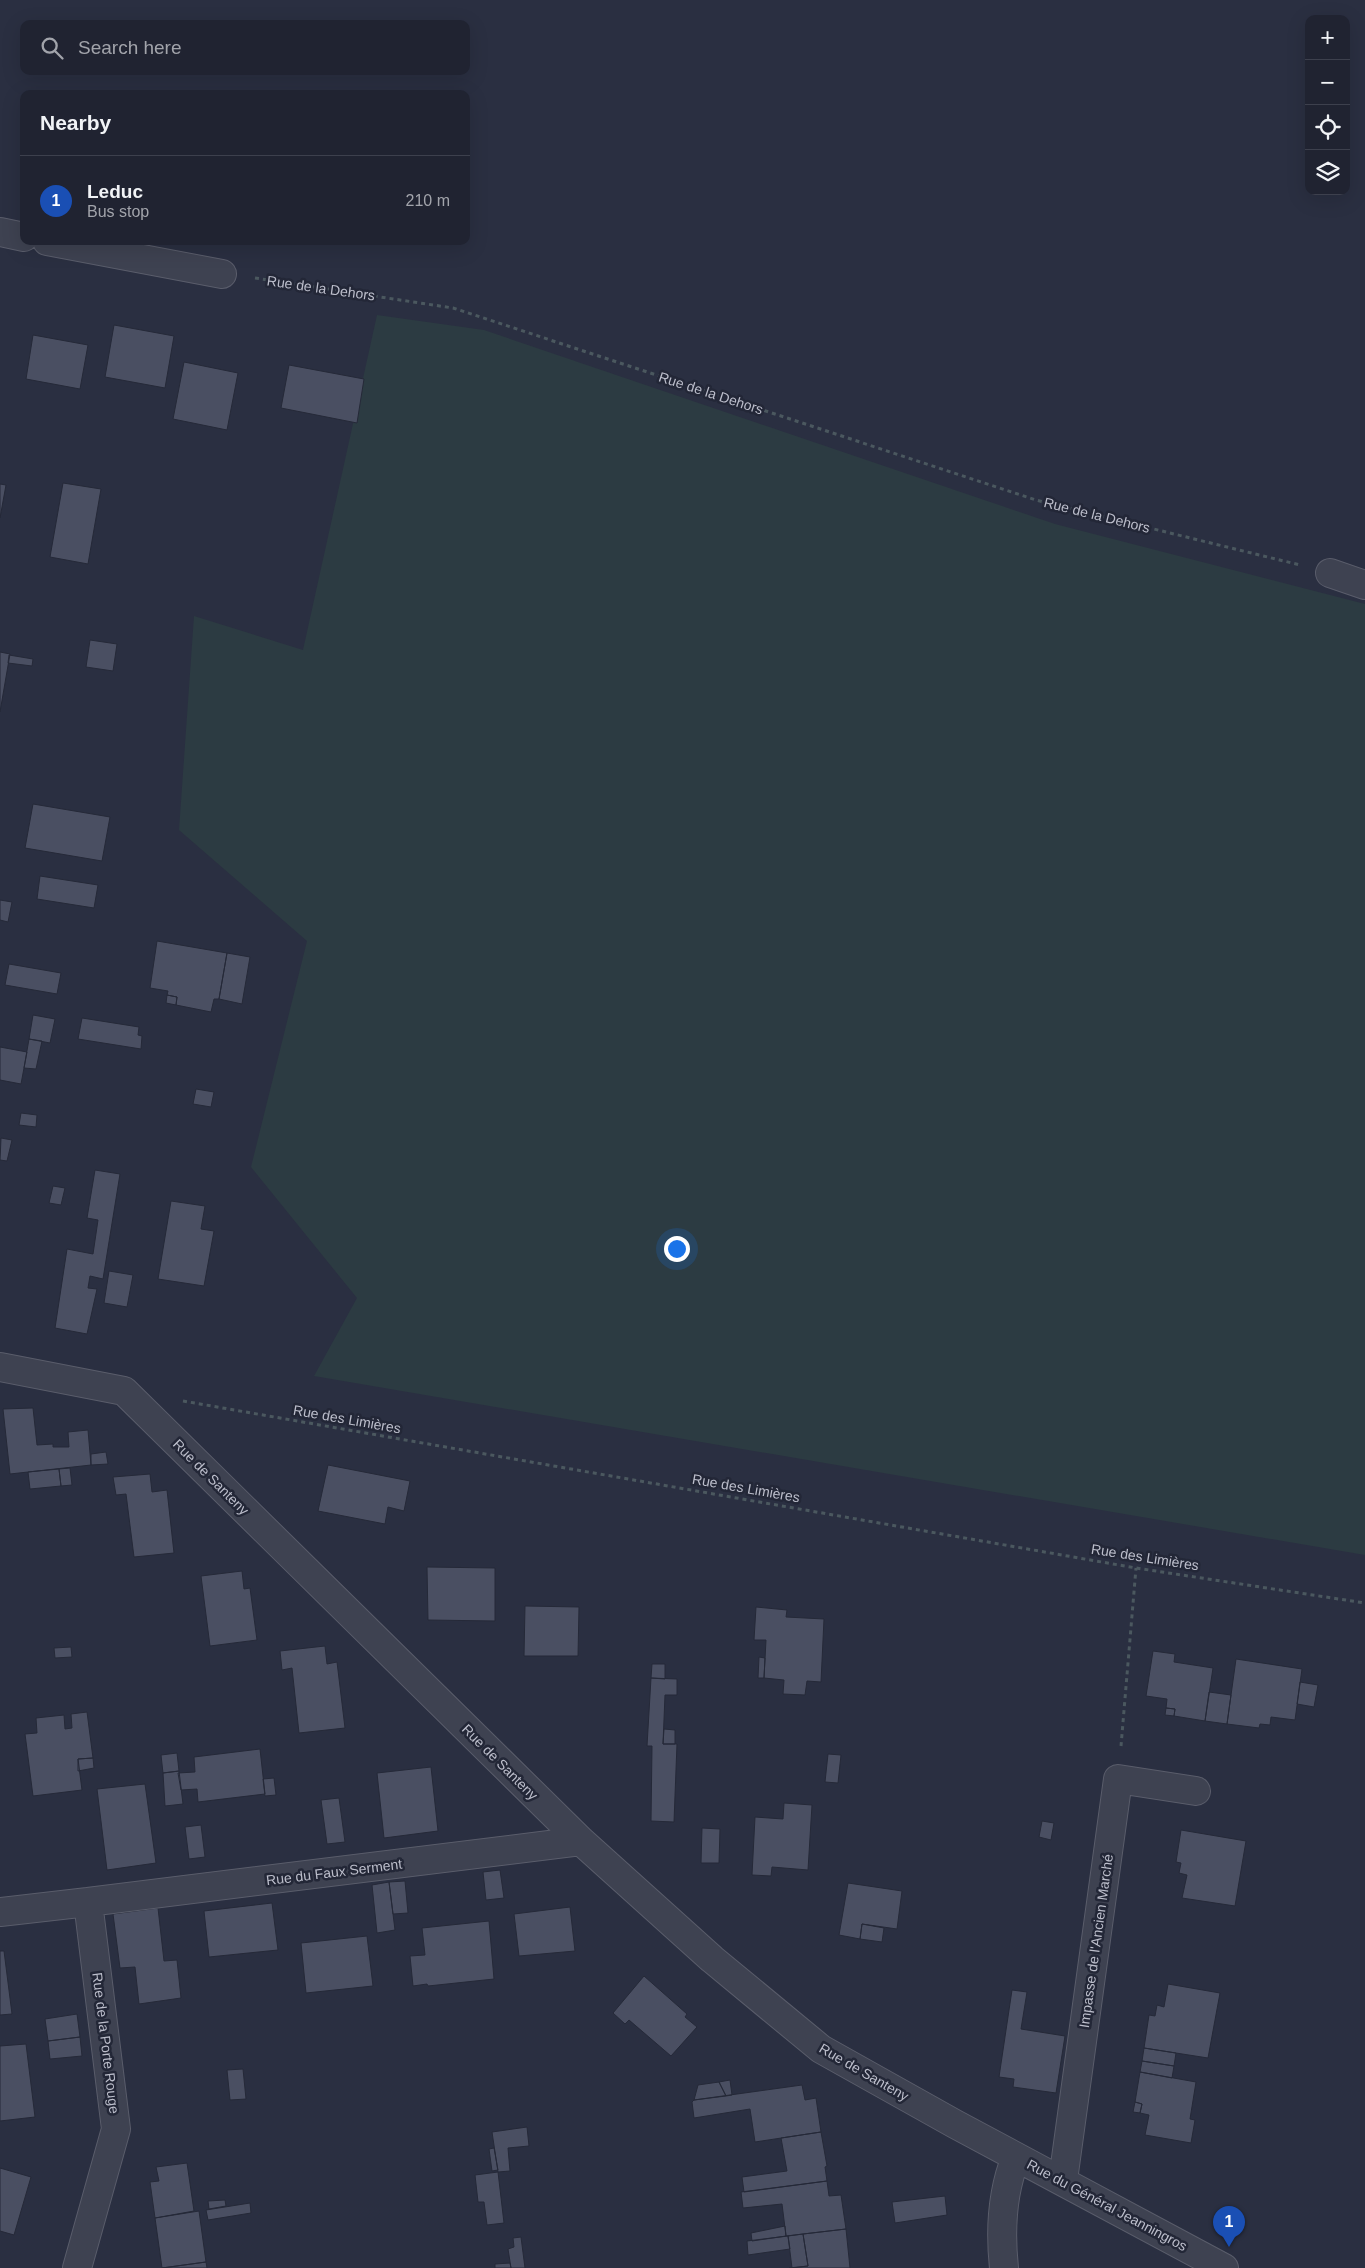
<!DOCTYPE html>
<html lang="en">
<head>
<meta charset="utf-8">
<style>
  body { margin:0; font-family:Arial,sans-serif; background:#282b39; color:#f1f3f6 }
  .controls { position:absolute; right:15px; top:15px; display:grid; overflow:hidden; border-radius:10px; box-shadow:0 5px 20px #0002 }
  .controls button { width:45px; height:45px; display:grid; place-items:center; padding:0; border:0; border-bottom:1px solid #3d404d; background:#202331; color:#f1f3f6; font:25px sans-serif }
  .you { position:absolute; left:676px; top:1248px; width:18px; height:18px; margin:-12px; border:4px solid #fff; border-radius:50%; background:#1a73e8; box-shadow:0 0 0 8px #1a73e833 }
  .badge { display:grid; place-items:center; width:32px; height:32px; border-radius:50%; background:#8c9099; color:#fff; font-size:16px; font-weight:700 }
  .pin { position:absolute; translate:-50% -41px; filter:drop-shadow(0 1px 2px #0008) }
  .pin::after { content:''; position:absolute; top:26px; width:18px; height:15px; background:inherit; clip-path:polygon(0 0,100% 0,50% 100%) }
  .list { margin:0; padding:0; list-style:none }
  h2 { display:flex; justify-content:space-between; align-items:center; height:65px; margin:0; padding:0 20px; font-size:21px }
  h2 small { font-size:16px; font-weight:400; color:#a2a4ab }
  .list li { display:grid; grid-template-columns:32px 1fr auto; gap:15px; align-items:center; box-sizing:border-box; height:90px; padding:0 20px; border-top:1px solid #3d404d }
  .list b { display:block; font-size:19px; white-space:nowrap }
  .list p { margin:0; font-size:16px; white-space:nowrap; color:#a2a4ab }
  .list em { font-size:16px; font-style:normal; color:#a2a4ab }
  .icon { flex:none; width:28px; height:28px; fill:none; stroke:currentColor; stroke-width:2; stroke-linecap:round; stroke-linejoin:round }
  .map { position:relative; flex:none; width:1365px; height:2268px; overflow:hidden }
  .search { position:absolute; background:#202331; box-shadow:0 5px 20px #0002; left:20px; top:20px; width:450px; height:55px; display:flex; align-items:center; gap:12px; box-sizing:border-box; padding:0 18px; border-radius:10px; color:#a2a4ab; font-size:19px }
  .panel { position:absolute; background:#202331; box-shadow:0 5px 20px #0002; left:20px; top:90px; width:450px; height:155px; border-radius:10px }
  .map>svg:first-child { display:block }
</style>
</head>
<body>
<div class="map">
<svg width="1365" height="2268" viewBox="0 0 1365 2268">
  <rect width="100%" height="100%" fill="#2a2f41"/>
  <!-- green -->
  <path fill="#2c3b42" d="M377,315l107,15 571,194 310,80v951l-1051,-179 43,-78 -106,-131 56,-226 -128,-111 15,-214 109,34z"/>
  <!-- building -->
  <path fill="#4a4f62" stroke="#252938" d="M114,325l60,11 -9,52 -60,-11z
    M33,335l55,10 -8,44 -54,-10z
    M184,362l54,11 -11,57 -54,-11z
    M289,365l75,14 -7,44 -76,-15z
    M63,483l38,6 -13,75 -38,-7z
    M0,484l6,1 -6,33z
    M90,640l27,4 -4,27 -27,-4z
    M0,652l10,2 -10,58z
    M9,655l24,4 -1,7 -24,-3z
    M33,804l77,13 -8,44 -77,-13z
    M40,876l58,9 -4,23 -57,-9z
    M0,900l12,2 -4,20 -8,-2z
    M157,941l70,12 -8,46h-5l-3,13 -35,-7 1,-8 -10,-2 1,-4 -18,-3z
    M227,953l23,4 -8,47 -23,-5z
    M9,964l52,9 -4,21 -52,-9z
    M167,995l10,2 -1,8 -10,-2z
    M33,1015l22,4 -5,24 -21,-4z
    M82,1018l57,9 -1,8 4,1 -1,13 -63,-10z
    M29,1039l13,2 -6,28 -12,-1z
    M0,1047l27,5 -6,32 -21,-4z
    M196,1089l18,3 -3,15 -18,-3z
    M21,1113l16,2 -1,12 -17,-2z
    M1,1138l11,2 -5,21 -7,-1z
    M95,1170l25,4 -17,105 -13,-3 -2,12 9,1 -10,45 -32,-6 12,-79 26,5 5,-34 -11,-2z
    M53,1186l12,2 -4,17 -12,-2z
    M171,1201l34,5 -4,23 13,2 -10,55 -46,-7z
    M109,1271l24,4 -6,32 -23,-4z
    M33,1408l4,37 16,-1v3h16l-1,-15 20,-2 3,35 -81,9 -7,-65z
    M106,1452l2,12 -17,1v-11z
    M328,1465l82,16 -6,30 -16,-4 -3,17 -67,-13z
    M70,1468l2,17 -11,1 -2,-17z
    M59,1469l2,17 -31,3 -2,-17z
    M150,1474l2,18 15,-2 7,63 -40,4 -8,-63 -10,1 -3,-18z
    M427,1567l68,1v53l-67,-1z
    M242,1571l2,18 6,-1 7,52 -47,6 -9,-70z
    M525,1606l54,1 -1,49h-54z
    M756,1607l31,3 -1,7 38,2 -3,63 -14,-1 -2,14 -22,-1 1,-14 -20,-2 2,-38h-12z
    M325,1646l2,18 10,-2 8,66 -46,5 -7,-65 -10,2 -2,-19z
    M71,1647l1,10 -17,1 -1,-10z
    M1153,1651l22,3 -1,8 39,6 -8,53 -31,-5 1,-7 -9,-1 1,-9 -21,-3z
    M759,1657l6,1 -1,20h-6z
    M1236,1659l66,10 -7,51 -24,-3 -1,8 -10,-1 -1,4 -32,-4z
    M652,1664h13v15l-14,-1z
    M651,1678l26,1v16h-12l-2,49h14l-3,78 -23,-1 1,-75h-5z
    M1300,1682l18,3 -4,22 -17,-3z
    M1209,1692l22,3 -4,29 -22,-3z
    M1166,1708l9,1 -1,7 -9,-1z
    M87,1712l6,46 -15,1 4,31 -49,6 -8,-62 12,-1 -1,-15 28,-3 1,14 7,-1 -1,-14z
    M664,1729l11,1v14h-12z
    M260,1749l5,45 -67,8 -1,-13 -16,1 -3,-17 17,-1 -1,-15z
    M177,1753l2,18 -16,2 -2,-18z
    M828,1754l13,1 -3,28 -13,-1z
    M93,1758l1,10 -16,3v-12z
    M431,1767l7,64 -54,7 -7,-65z
    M179,1771l4,33 -18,2 -2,-33z
    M274,1778l2,17 -11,1 -2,-17z
    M145,1784l11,79 -49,7 -10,-81z
    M339,1798l6,44 -18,2 -6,-44z
    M784,1803l28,2 -4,65 -36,-3 -1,9 -19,-1 3,-58 28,2z
    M1042,1821l12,2 -3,17 -12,-3z
    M201,1825l4,32 -16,2 -4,-32z
    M702,1828l18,1 -1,34h-18z
    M1181,1830l65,11 -11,65 -53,-8 5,-23 -8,-2 2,-10 -5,-1z
    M500,1870l4,28 -18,2 -3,-28z
    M405,1881l3,32 -15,1 -4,-32z
    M389,1882l6,48 -18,3 -5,-48z
    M848,1883l54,8 -5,38 -35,-5 -2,15 -21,-4z
    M272,1903l6,47 -69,7 -5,-46z
    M570,1907l5,44 -56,5 -5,-42z
    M158,1908l6,53 13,-1 4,38 -42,6 -4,-37 -15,1 -7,-54z
    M489,1921l5,58 -66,7 -1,-2 -14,2 -3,-30 15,-1 -3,-27z
    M862,1924l22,4 -2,14 -22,-3z
    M367,1936l6,50 -67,7 -5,-50z
    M0,1951h4l8,63 -12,1z
    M644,1976l43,38 -2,3 12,10 -26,29 -42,-36 -4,4 -12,-11z
    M1168,1984l52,9 -12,65 -64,-10 5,-33 6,1 2,-11 7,2z
    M1012,1990l15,2 -6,37 44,7 -9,57 -43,-6 1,-8 -15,-2z
    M77,2014l3,23 -32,4 -3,-22z
    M80,2037l2,19 -32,3 -2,-18z
    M26,2044l9,73 -35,4v-75z
    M1144,2048l32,5 -2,13 -32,-5z
    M1142,2061l32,5 -2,12 -32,-6z
    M243,2069l3,30 -16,1 -3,-30z
    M1140,2072l56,10 -6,37 5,1 -4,23 -46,-8 4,-20 -9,-2 2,-9 -7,-2z
    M730,2080l2,15 -6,1 -7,-14z
    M719,2082l7,14 -32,4 4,-15z
    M802,2085l3,15 11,-2 5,34 -66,10 -5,-33 -56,9 -2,-16 2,-2z
    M1135,2102l7,2 -2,9 -7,-1z
    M527,2127l2,19 -21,2 2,23 -12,1 -6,-40z
    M821,2132l6,34 -2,1 2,14 -83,11 -2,-15 45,-6 -6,-33z
    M494,2148l4,22 -6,1 -3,-22z
    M187,2163l7,48 -39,7 -5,-36 9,-1 -3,-14z
    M0,2168l31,9 -17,58 -14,-4z
    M498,2172l6,51 -17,2 -3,-23h-6l-3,-27z
    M827,2181l2,15 12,-1 5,34 -60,7 -4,-32 -39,4 -2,-16z
    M945,2196l2,19 -52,8 -3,-21z
    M225,2200l1,6 -17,3 -1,-8z
    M250,2203l1,10 -43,7 -2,-10z
    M199,2211l7,51 -44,6 -7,-50z
    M785,2226l1,10 -34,5 -1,-8z
    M846,2229l4,39h-61l19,-2 -5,-32z
    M803,2234l5,32 -16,2 -4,-32z
    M788,2236l2,13 -42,6 -1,-14z
    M521,2237l4,31h-14l-3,-19 6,-2 -1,-9z
    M206,2262l1,6h-45z
    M510,2263l1,5h-16v-4z"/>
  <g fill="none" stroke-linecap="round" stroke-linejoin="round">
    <!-- street casing -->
    <g stroke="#5a5d6b" stroke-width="30">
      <path id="street" d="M0,232l24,5
        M47,241l175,33
        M1330,573l35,12
        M0,1367l124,24 457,450 131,118 109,90 134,75 269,144
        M88,1902l493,-61
        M0,1912l88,-10 28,227 -39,139
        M1063,2180l55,-401 78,12
        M1004,2268c-4,-37 -2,-76 12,-111"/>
    </g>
    <!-- path -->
    <path stroke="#4b585f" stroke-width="3" stroke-dasharray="4 4" stroke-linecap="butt" d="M255,278l198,30 583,192 264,65
      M183,1401l953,167 229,35
      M1121,1746l15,-178"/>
    <!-- street -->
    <use href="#street" stroke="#3e4251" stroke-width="28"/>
  </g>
  <g text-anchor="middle" stroke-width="5" stroke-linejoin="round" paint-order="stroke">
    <!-- street labels -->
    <g font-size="14" fill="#bcbecb" stroke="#232737">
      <text transform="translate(321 288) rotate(8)" y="5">Rue de la Dehors</text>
      <text transform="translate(711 393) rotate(18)" y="5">Rue de la Dehors</text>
      <text transform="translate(1097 515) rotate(14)" y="5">Rue de la Dehors</text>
      <text transform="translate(347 1419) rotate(10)" y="5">Rue des Limières</text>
      <text transform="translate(211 1477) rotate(45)" y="5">Rue de Santeny</text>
      <text transform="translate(746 1488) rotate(10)" y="5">Rue des Limières</text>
      <text transform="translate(1145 1557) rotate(9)" y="5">Rue des Limières</text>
      <text transform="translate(500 1762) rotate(45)" y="5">Rue de Santeny</text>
      <text transform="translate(334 1872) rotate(-7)" y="5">Rue du Faux Serment</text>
      <text transform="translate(1096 1941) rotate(-82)" y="5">Impasse de l'Ancien Marché</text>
      <text transform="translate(106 2043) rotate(83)" y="5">Rue de la Porte Rouge</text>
      <text transform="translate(864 2072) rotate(30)" y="5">Rue de Santeny</text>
      <text transform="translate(1107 2205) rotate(28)" y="5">Rue du Général Jeanningros</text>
    </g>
  </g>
</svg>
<div class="controls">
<button>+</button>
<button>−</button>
<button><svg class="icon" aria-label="locate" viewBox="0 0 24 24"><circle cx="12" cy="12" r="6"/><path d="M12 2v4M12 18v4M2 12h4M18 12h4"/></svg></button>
<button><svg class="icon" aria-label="layers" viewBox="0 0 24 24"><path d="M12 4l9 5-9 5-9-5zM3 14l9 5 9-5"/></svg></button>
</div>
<div class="you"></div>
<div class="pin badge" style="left:1229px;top:2247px;background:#1a4fb4">1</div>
<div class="search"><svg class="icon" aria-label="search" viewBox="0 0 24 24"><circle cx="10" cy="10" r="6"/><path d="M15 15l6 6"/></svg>Search here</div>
<section class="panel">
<h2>Nearby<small></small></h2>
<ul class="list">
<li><span class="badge" style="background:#1a4fb4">1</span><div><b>Leduc</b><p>Bus stop</p></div><em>210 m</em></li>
</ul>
</section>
</div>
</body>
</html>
